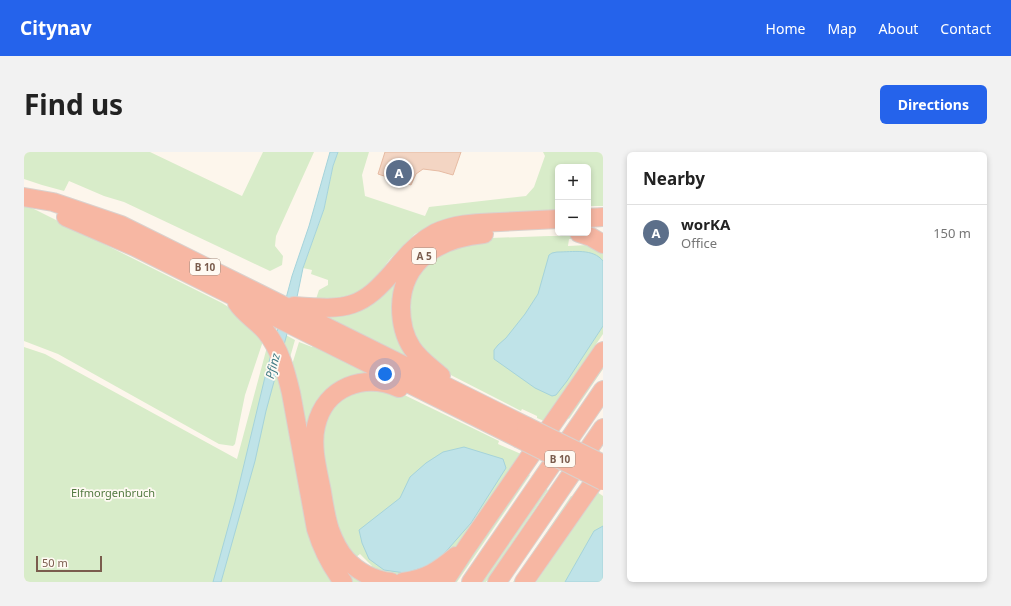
<!DOCTYPE html>
<html lang="en">
<head>
<meta charset="utf-8">
<style>
  body { margin:0; font-family:"Noto Sans",sans-serif; background:#f2f2f2; color:#222 }
  .controls { position:absolute; right:12px; top:12px; display:grid; overflow:hidden; border-radius:6px; box-shadow:0 2px 6px #0003 }
  .controls button { width:36px; height:36px; display:grid; place-items:center; padding:0; border:0; border-bottom:1px solid #e0e0e0; background:#fff; color:#222; font:20px sans-serif }
  .scale { position:absolute; left:12px; bottom:10px; width:66px; box-sizing:border-box; padding-left:4px; border:2px solid #7a5c4d; border-top:0; font-size:11px; line-height:14px; white-space:nowrap; color:#7a5c4d; -webkit-text-stroke:3px #fffaf3; paint-order:stroke }
  .you { position:absolute; left:361px; top:222px; width:14px; height:14px; margin:-10px; border:3px solid #fff; border-radius:50%; background:#1a73e8; box-shadow:0 0 0 6px #1a73e833 }
  .badge { display:grid; place-items:center; width:26px; height:26px; border-radius:50%; background:#2563eb; color:#fff; font-size:13px; font-weight:700 }
  .pin { position:absolute; translate:-50% -50%; border:2px solid #fff; box-shadow:0 1px 4px #0006 }
  .list { margin:0; padding:0; list-style:none }
  h2 { display:flex; justify-content:space-between; align-items:center; height:52px; margin:0; padding:0 16px; font-size:17px }
  h2 small { font-size:13px; font-weight:400; color:#767676 }
  .list li { display:grid; grid-template-columns:26px 1fr auto; gap:12px; align-items:center; box-sizing:border-box; height:56px; padding:0 16px; border-top:1px solid #e0e0e0 }
  .list b { display:block; font-size:15px; white-space:nowrap }
  .list p { margin:0; font-size:13px; white-space:nowrap; color:#767676 }
  .list em { font-size:13px; font-style:normal; color:#767676 }
  .map { position:relative; flex:none; width:579px; height:430px; overflow:hidden; border-radius:6px }
  header { display:flex; align-items:center; gap:24px; box-sizing:border-box; height:56px; padding:0 20px; background:#2563eb; color:#fff }
  header strong { font-size:19px }
  nav { display:flex; gap:22px; margin-inline-start:auto; font-size:14px }
  .intro { display:flex; align-items:center; justify-content:space-between; box-sizing:border-box; height:96px; padding:0 24px }
  h1 { margin:0; font-size:28px }
  .button { padding:10px 18px; border-radius:6px; background:#2563eb; color:#fff; font-size:14px; font-weight:700 }
  main { display:flex; gap:24px; padding:0 24px }
  aside { flex:1; background:#fff; border-radius:6px; box-shadow:0 2px 6px #0003 }
  .map>svg:first-child { display:block }
</style>
</head>
<body>
<header>
<strong>Citynav</strong>
<nav><a>Home</a><a>Map</a><a>About</a><a>Contact</a></nav>
</header>
<div class="intro"><h1>Find us</h1><a class="button">Directions</a></div>
<main>
<div class="map">
<svg width="579" height="430" viewBox="0 0 579 430">
  <rect width="100%" height="100%" fill="#fdf6ec"/>
  <!-- green -->
  <path fill="#d8ecc9" d="M0,0h126l92,44 21,-44h51l-38,84 -1,10 8,10 -1,9 -12,6 -146,-69 -20,-6 -35,-15 -5,10 -22,-6 -18,-6z
    M314,0h31l-7,23 3,21 60,20 4,-9 97,-11 8,-9 11,-31 -2,-4h60v54h-15v-39h-30v43l-98,6 -24,7 -21,11 -25,25 -14,19 -18,15 -27,7 -15,-1 3,-9 9,-5v-5l-17,-6 1,-4 -9,-2 21,-59 9,-43z
    M0,52l198,99 19,12 22,26 -18,54 -10,49 -2,2 -14,-2 -161,-90 -34,-13z
    M448,80l-72,51 21,81 -94,-46 -1,-2 62,-32z
    M525,84h23l6,3h-9l-1,7 20,-1 15,5v84l-59,87 -7,-3v-2l-15,-7 -1,2 -80,-41 -30,-34 -4,-43 27,-39 57,-16z
    M245,174l26,14 -6,21z
    M275,190l13,5 1,-1 64,31c-6,1 -12,0 -18,1 -36,8 -50,37 -49,71 0,12 3,24 5,36 9,44 12,76 57,97h-23l-15,-20 -12,-25 -26,-138 3,-1 -8,-30z
    M0,195l21,7 192,105 30,-112 8,15 62,220h-313z
    M579,202v15l-34,50 -7,-5z
    M368,237l105,51 2,1 -1,3 23,10 -57,83 -21,24 -42,16 -35,-8 6,-3 -12,-12 -5,4 -18,-22 -19,-104 25,-39z
    M499,318l7,5 -73,107h-10z
    M522,337l2,1 -62,92h-4z
    M573,340l6,4v86h-67z
    M547,344l4,1 -55,85h-7z"/>
  <!-- water -->
  <path fill="#bfe3e8" stroke="#a5d3da" d="M306,0h8l-5,14 -9,43 -21,59 -6,29 -31,114 -11,50 -34,121h-8l22,-80 30,-125 27,-101 17,-50z
    M533,100c16,0 36,-4 46,9v65l-36,55 -11,14 -4,1 -17,-8 -41,-29v-9l4,-5 8,-7 19,-24 13,-20 11,-39 3,-2z
    M440,295l39,12 3,9 -35,55 -36,41 -30,9 -21,-3 -15,-11 -7,-16 -3,-13 41,-32 10,-21 16,-14 17,-11z
    M579,374v56h-38l29,-51z"/>
  <!-- building -->
  <path fill="#f3d5c3" stroke="#e6bba3" d="M361,0h76l-8,23 -14,-4 -16,-2 -7,5 -5,11 -33,-11z"/>
  <g fill="none" stroke-linecap="round" stroke-linejoin="round">
    <!-- highway casing -->
    <g stroke="#dad1cd" stroke-width="20">
      <path id="highway" d="M0,45l29,5 68,23 405,201
        M42,65l69,30 383,191
        M564,66l15,-1
        M555,81l12,4 12,7
        M213,151c8,12 20,18 29,29 14,17 20,40 25,61l25,136c6,20 14,36 27,53
        M270,154c54,4 67,4 103,-39 11,-14 23,-26 38,-34 21,-10 43,-10 65,-11 20,-1 39,-2 58,-3
        M417,224c-10,-9 -21,-16 -29,-28 -8,-12 -11,-27 -11,-41 1,-48 40,-69 83,-73
        M367,430c-16,-2 -33,-10 -45,-23 -7,-8 -12,-18 -16,-29 -4,-12 -6,-25 -8,-38 -4,-21 -11,-45 -6,-66 9,-40 49,-53 83,-38
        M379,430c23,-3 35,-11 53,-26
        M420,430l23,-35 136,-196
        M447,430l132,-192
        M473,430l106,-154
        M500,430l79,-113"/>
    </g>
    <!-- highway -->
    <use href="#highway" stroke="#f7b7a3" stroke-width="18"/>
    <!-- highway-bridge casing -->
    <g stroke="#dad1cd" stroke-width="20" stroke-linecap="butt">
      <path id="highway-bridge" d="M502,274l77,38
        M494,286l85,43"/>
    </g>
    <!-- highway-bridge -->
    <use href="#highway-bridge" stroke="#f7b7a3" stroke-width="18"/>
  </g>
  <g text-anchor="middle" stroke-width="3.5" stroke-linejoin="round" paint-order="stroke">
    <!-- shield labels -->
    <g fill="#fffaf3" stroke="#a28b7f" stroke-width="1">
      <rect x="388" y="96" width="24" height="16" rx="3"/>
      <rect x="166" y="107" width="30" height="16" rx="3"/>
      <rect x="521" y="299" width="30" height="16" rx="3"/>
    </g>
    <g font-size="10" font-weight="bold" fill="#7a5c4d">
      <text x="400" y="108">A 5</text>
      <text x="181" y="119">B 10</text>
      <text x="536" y="311">B 10</text>
    </g>
    <!-- park labels -->
    <g font-size="11" fill="#537a41" stroke="#fffaf3">
      <text x="89" y="345">Elfmorgenbruch</text>
    </g>
    <!-- water labels -->
    <g font-size="12" font-style="italic" fill="#437c86" stroke="#fffaf3">
      <text transform="translate(249 214) rotate(-75)" y="4">Pfinz</text>
    </g>
  </g>
</svg>
<div class="controls">
<button>+</button>
<button>−</button>
</div>
<div class="scale">50 m</div>
<div class="you"></div>
<div class="pin badge" style="left:375px;top:21px;background:#5c6f8a">A</div>
</div>
<aside>
<h2>Nearby<small></small></h2>
<ul class="list">
<li><span class="badge" style="background:#5c6f8a">A</span><div><b>worKA</b><p>Office</p></div><em>150 m</em></li>
</ul>
</aside>
</main>
</body>
</html>
